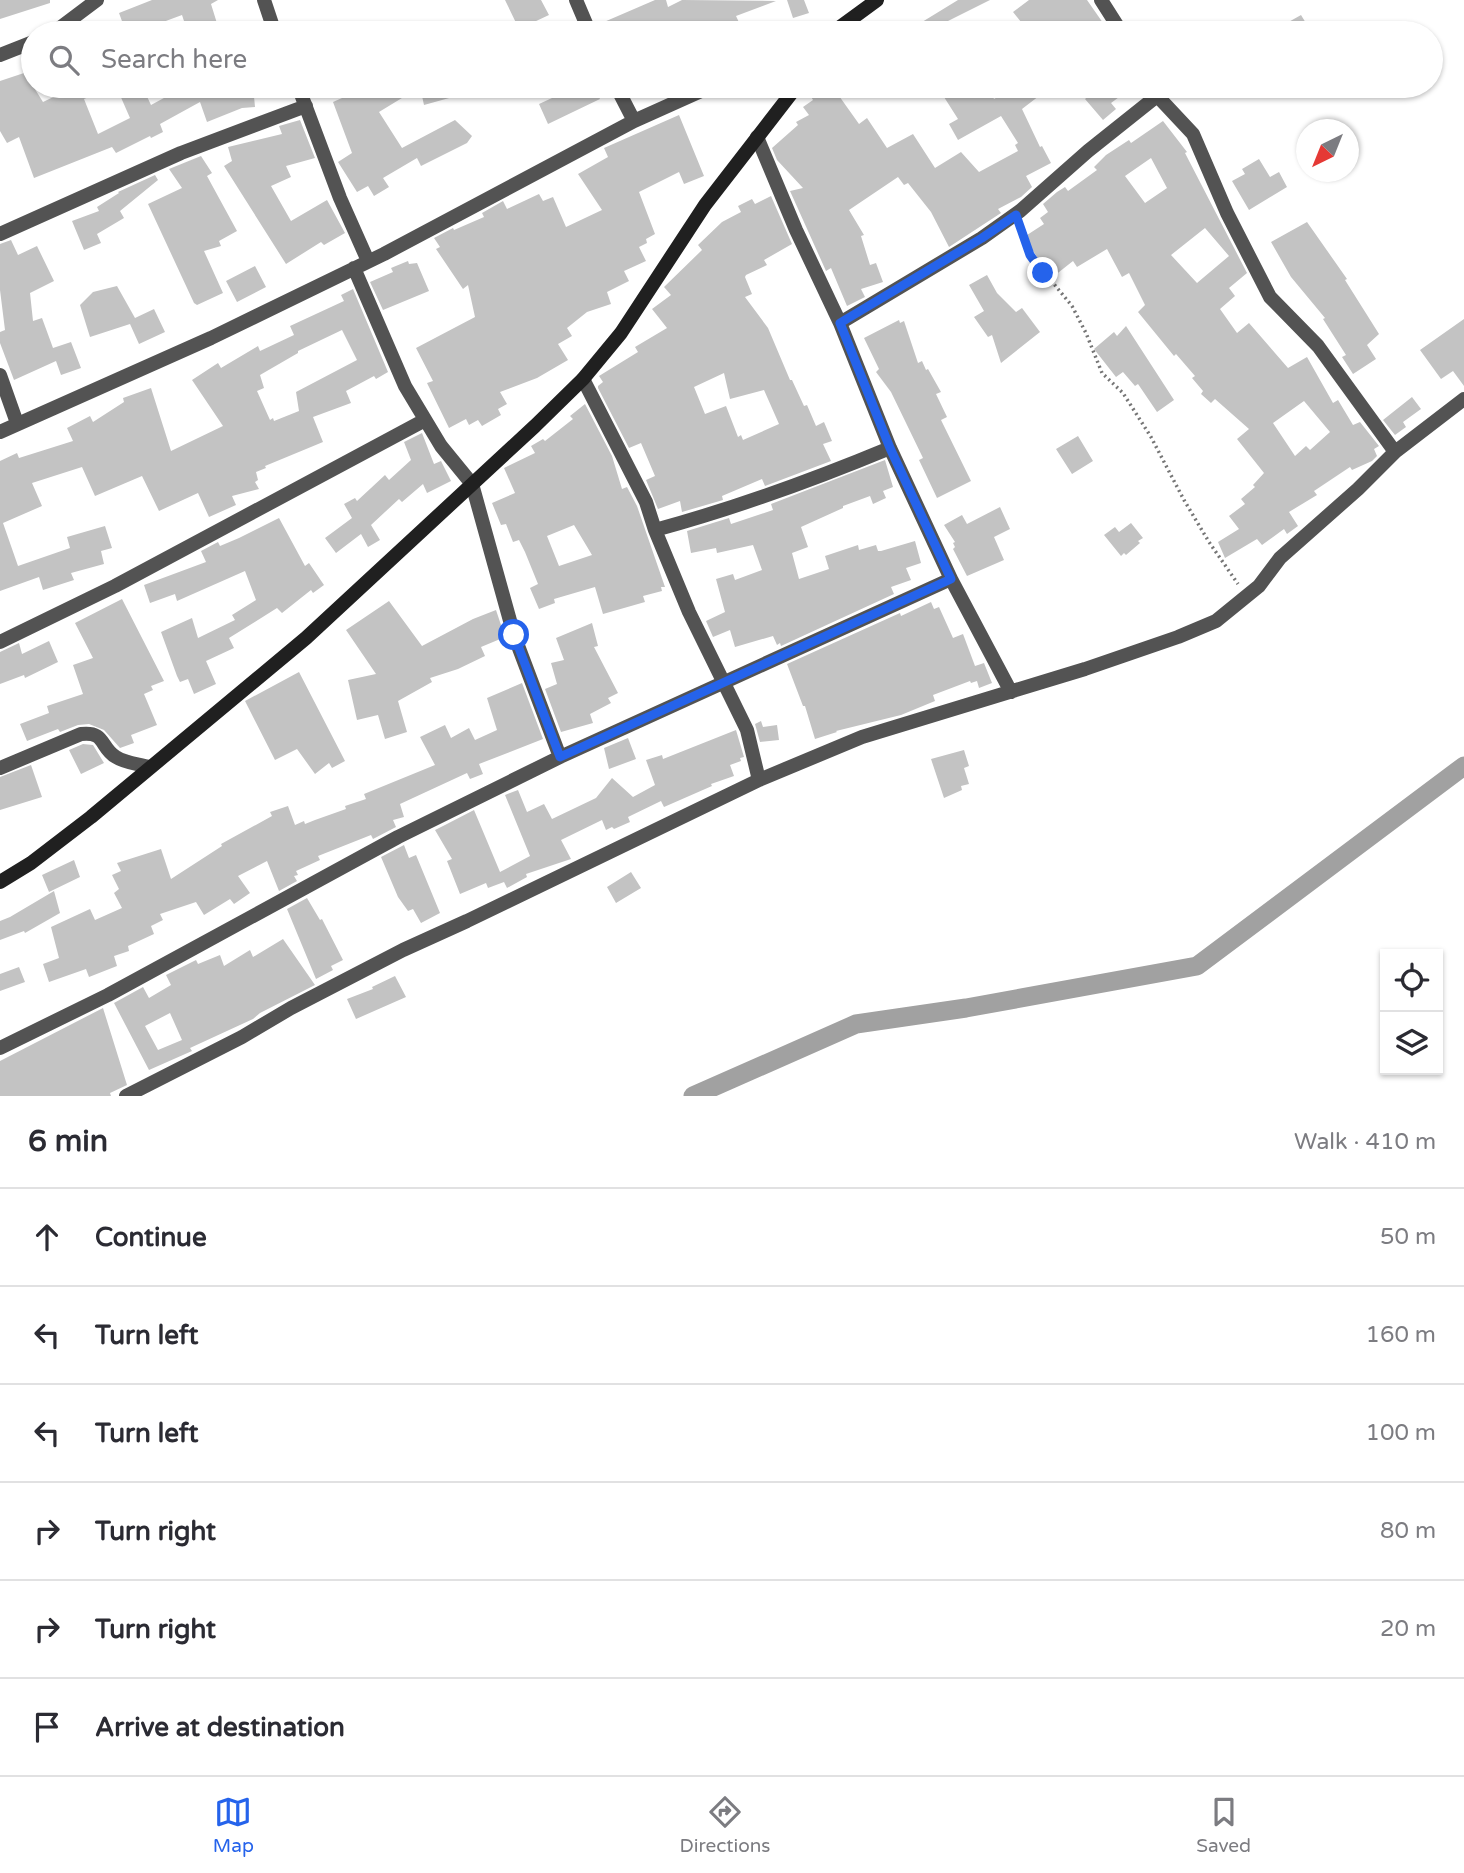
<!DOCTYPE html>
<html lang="en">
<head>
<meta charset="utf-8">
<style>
  body { margin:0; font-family:"Varela Round",sans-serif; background:#f2f2f3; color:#2b2b33 }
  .controls { position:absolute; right:21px; bottom:21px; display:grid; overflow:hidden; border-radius:0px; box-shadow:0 2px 5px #0004 }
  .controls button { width:63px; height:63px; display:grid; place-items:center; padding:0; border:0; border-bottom:2px solid #e1e1e2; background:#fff; color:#2b2b33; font:35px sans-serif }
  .compass { position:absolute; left:1296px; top:119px; width:63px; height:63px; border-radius:50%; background:#fff; box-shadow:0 2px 5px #0004; rotate:223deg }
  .stop { position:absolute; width:21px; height:21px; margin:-16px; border:5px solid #2563eb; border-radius:50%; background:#fff }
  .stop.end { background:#2563eb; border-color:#fff; box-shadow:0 2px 7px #0008 }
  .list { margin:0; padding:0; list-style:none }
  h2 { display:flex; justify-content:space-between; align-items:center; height:91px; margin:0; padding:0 28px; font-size:30px }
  h2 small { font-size:23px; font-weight:400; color:#7c7c81 }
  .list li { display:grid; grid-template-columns:46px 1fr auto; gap:21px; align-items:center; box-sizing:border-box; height:98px; padding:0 28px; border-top:2px solid #e1e1e2 }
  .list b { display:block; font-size:26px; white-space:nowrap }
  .list em { font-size:23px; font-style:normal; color:#7c7c81 }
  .icon { flex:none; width:38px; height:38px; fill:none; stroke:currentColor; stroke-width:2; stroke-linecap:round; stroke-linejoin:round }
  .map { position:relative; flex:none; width:1464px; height:1096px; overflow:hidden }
  .search { position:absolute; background:#fff; box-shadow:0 2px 5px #0004; left:21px; right:21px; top:21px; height:77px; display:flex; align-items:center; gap:18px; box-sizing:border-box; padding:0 24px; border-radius:38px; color:#7c7c81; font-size:26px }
  .sheet { height:679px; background:#fff }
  nav { display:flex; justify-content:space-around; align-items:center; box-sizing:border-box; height:98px; border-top:2px solid #e1e1e2; background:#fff; font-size:19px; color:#7c7c81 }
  nav a { display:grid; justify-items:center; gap:4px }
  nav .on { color:#2563eb }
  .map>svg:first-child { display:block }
</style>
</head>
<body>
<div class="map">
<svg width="1464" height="1096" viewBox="0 0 1464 1096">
  <rect width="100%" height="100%" fill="#fff"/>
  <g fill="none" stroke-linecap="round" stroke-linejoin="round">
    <!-- canal -->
    <path stroke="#a1a1a1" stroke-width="19" d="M693,1096l163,-72 110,-16 231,-42 267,-200"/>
  </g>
  <!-- building -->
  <path fill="#c3c3c3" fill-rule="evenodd" d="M0,0h50v3l-50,16z
    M152,0h66l-7,4 9,29h-32l-6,-18 -27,10 -1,-3 -28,10 -7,-19z
    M505,0h36l8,15 -30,14z
    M655,0h11l2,7 14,-7 94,1 -40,15 8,17h-144l-3,-8z
    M787,0h17l5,13 -16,5z
    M958,0h32l-48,24 6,9h-37l-2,-3z
    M1029,0h58l23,33h-51l-6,-10 -4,2 -2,-3 -17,11 -17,-21z
    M1301,15l8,13 -11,5h-29z
    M33,70v16l10,16 33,-16h39l-31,13 14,35 32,-16 -14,-32h26l9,19 35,-19h67l2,21 -13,1 -35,14 -7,-20 -40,22 3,8 -12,6 -1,-2 -34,17 -4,-6 -78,31 -15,-41 -12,6 -7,-12v-50z
    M369,86h108l1,4 -54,15 -4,-18 -41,25 23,36 53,-28 17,16 -5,7 -46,23 -4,-8 -34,20 6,9 -15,9 -6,-10 -11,6 -19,-30 14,-9 -19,-51z
    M578,86h16l6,13 -52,25 -9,-20z
    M818,86h14l27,38 8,-6 20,30 26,-14 22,34 26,-16 18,20 39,-21 -3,-6 3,-2 -17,-27 -43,24 -9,-16 9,-5 -21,-33h51l6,13 23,-13h35l-30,23 18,38 2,-1 9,17 -25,13 6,11 -11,10 -23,12 3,4 -52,34 -18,-35 -23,-29 -4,2 -6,-8 -49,33 15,25 -3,1 9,29 6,-2 7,19 -22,7 4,8 -18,9 -16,-38 -5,3 -36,-80 13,-3 -26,-28 -5,-12 26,-23 -2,-3 13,-7 -6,-8 10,-7 -4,-7z
    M1088,86h46l-23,17 5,6 -13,11 -18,-21 8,-7z
    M679,115l25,61 -20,8 -5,-12 -40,20 16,42 -9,5 1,4 -8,4 7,14 -22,10 5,10 -22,11 4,12 -24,8 -20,16 5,8 -14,8 10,16 -31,18 -37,14 7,12 -9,5 3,6 -19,11 -4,-6 -9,5 -3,-6 -17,9 -22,-45 6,-2 -17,-33 59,-31 -7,-32 -5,4 -27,-40 4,-2 -6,-9 19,-10 1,2 30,-13 -2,-4 21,-12 4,8 32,-15 4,7 10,-4 13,30 36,-17 -24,-36 30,-17 -4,-9z
    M300,120l15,38 -29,8 5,11 -20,9 20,35 36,-21 18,33 -21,12 -3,-3 -35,22 -62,-98 8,-5 -4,-14 54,-13 -3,-8z
    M1163,121l24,31 -2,1 62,120 -18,15 6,8 -15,13 17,24 12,-10 39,45 19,-11 26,46 5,-3 15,25 7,-3 19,24 -5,3 3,7 -5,5 -20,9 -2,-3 -36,24 3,4 -28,17 9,14 -11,8 -3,-5 -22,16 -5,-6 -32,19 -7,-16 21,-13 -10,-13 16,-12 -4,-5 14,-12 -2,-2 11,-12 -27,-34 12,-10 -34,-30 -4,4 -10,-9 2,-3 -11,-13 3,-2 -19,-22 -2,2 -36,-44 7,-7 -16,-32 -7,4 -15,-28 -30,18 -4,-6 -19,15 -13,-17 -2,1 -15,-23 20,-13 -4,-6 8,-6 -5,-8 14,-12 8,-5 3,4 29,-21 -3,-3 12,-12 23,-15 2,3zM1151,158l16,30 -22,15 -20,-27zM1205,228l24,28 -32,27 -26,-28zM1304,401l26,31 -20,18 -4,-4 -11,10 -22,-33z
    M201,156l11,17 -5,3 30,55 -18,10 2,5 -17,5 19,42 -26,12 -3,-2 -46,-99 34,-16 -13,-19z
    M1259,159l11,18 9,-5 8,15 -38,23 -17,-29 13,-7 -3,-5z
    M155,175l3,5 -38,31 4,7 -27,16 4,9 -17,7 -12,-29 27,-10 -2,-4 22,-14 -1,-1z
    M771,196l21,48 -28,16 3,5 -21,10 -1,2 7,17 -7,3 23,31 22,52h2l12,26 3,-1 9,21 8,-4 8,19 -9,3 8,17 -66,25 -3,-7 -40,17 1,4 -41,12 -2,-11 -22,8 -12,-29 9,-4 -14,-33 -12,5 -31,-60v-2l5,-4 -4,-6 39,-24 -3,-5 32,-19 -15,-19 19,-14 -7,-8 38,-37 -4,-5 24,-23 19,-10 -3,-6 14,-7 3,5zM724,373l6,26 34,-9 15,34 -36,16 -2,-5 -3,2 -12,-31 -21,8 -11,-27z
    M1307,222l40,57 -2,1 34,54 -12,11 9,14 -23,15 -11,-17 4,-2 -23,-36 2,-1 -34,-41 -20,-35z
    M11,240l7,15 19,-9 17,35 -24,12 3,28 9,-3 11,30 18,-6 10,26 -20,7 -5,-14 -42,19 -14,-37v-11l5,-2 -5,-40v-46z
    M408,261l1,3 8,-1 12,28 -46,19 -13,-28 23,-10 -2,-4z
    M255,266l11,21 -29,15 -11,-21z
    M987,275l10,18 19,19 6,-4 18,24 -39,31 -9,-28 -4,2 -14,-20 10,-6 -15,-26z
    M117,286l18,32 19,-9 11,23 -26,12 -9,-20 -40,13 -10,-32 13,-13z
    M353,289l35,83 -12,7 -2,-3 -28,15 5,12 -38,14 10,25 -58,24 1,2 -10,4 2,8 -3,2 4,7 -27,7 4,9 -27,12 -11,-24 -39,18 -17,-35 -47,20 -13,-29 -50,16 10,23 -39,17 15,43 52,-18 -3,-11 38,-11 7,22 -11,3 3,13 -33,9 3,7 -31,10 -4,-13 -39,14v-130l17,-8 2,5 54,-17 -6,-13 23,-12 3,6 31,-20 -1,-4 28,-10 20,63 52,-25 -31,-46 26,-17 3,5 37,-22 2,5 34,-16 -4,-9 54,-25 -3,-6zM342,330l15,30 -61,32 3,19 -25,10 -1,-3 -3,2 -13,-29 7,-3 -4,-13 38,-22v-2z
    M1464,319v67l-11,-15 -12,8 -21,-29z
    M899,320l1,3 4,-2 14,42 4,-2 4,9 2,-1 13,23 -5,2 11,23 -6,3 30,61 -34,17 -18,-38 4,-2 -32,-66 -15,-20 3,-3 -15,-31z
    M1126,326l48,74 -17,12 -19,-28 -3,2 -12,-14 -7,5 -22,-28 20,-17 3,4z
    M1412,397l9,12 -18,13 3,5 -11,8 -12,-15z
    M585,404l27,52 10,33 5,-2 10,19 28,81h-4l1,4 -19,5 2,6 -42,12 -8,-27 -41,12 1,4 -16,6 -9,-21 8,-4 -13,-32 -6,-12 -6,2 -7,-18 -5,1 -9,-22 23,-10 -11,-25 31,-15 -4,-7 12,-7 2,2 28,-22 -3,-3zM574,525l18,30 -33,11 -12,-30z
    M422,433l12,31 7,-3 10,20 -24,12 -4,-9 -21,18 -3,-3 -28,26 9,15 -12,7 -7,-13 -25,19 -11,-15 27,-20 -8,-14 11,-6 2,3 28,-26 4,5 22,-20 -7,-18z
    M1078,436l15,25 -21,13 -16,-25z
    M885,460l8,27 -10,4 3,7 -13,6 -3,-8 -27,10v2l-42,19 7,20 -16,6 7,26 30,-10 -4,-13 33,-11 1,5 17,-5 2,6h3l34,-10 6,22 -15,5 5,12 -20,7 3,7 -113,52 -1,-3 -3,2 -4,-9 -38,11 -5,-17 -17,7 -7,-16 19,-9 -9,-33 17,-5 2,6 27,-10 -9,-25 -36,8 -1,-5 -25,5 -4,-22 42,-13 2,6 42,-14 -2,-6z
    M1000,507l10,22 -16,8 10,23 -37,16 -14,-27 2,-2 -2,-4 2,-1 -11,-17 18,-10 5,9z
    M279,518l26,48 4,-3 15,22 -11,8 -2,-3 -29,23 -5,-5 -48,30 5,10 -28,13 10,23 -22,10 -6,-15 -8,3 -3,-6 -16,-44 31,-14 6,20 37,-18 -3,-5 24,-15 -11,-29 -68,30 -2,-7 -25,9 -6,-18 62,-23 -5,-11 17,-9 2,4 19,-8z
    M1131,523l12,15 -5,3 2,2 -14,12 -2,-2 -3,3 -17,-21 11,-8 4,5z
    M122,599l42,82 -13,5 2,4 -9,4 13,31 -26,10 3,8 -14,5 -16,-18 -15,-6 -11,1 -18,7 -2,-3 -31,12 -7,-17 29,-11 -2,-7 36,-12 -10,-29 20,-7 -18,-35z
    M389,601l33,45 51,-27 23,-9 9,27 -24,10 4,9 -27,13 -28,9 2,4 -34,19 9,31 -22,7 -7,-24 -21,5 -9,-40 28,-6 -30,-44z
    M931,602l3,7 5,-2 14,31 10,-4 12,32 9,-3 8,20 -13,5 -2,-7 -6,2 -1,-2 -37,14 2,6 -34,14 -65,16 1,1 -22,7 -10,-33h-2l-16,-42 113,-51 1,3z
    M592,623l6,23 -4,1 24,46 -10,5 3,5 -21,11 3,9 -32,9 -16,-43 12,-5 -6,-21 13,-3 -8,-22z
    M49,641l9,21 -33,16 -1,-3 -24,9v-32l19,-9 3,11z
    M299,672l46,89 -13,7 -3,-5 -14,11 -18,-25 -22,11 -30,-59z
    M522,683l21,56 -64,25 4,10 -13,5 -3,-6 -67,31 4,13 -11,3 3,7 -23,12 -2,-4 -53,21 2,4 -24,11 2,4 -4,1 3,5 -18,10 -12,-30 -29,15 12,17 -16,11 -4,-5 -26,16 -8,-13 -36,12 3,6 -12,6 3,8 -26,12 1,5 -15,5 3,10 -28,11 -3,-8 -37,13 -6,-18 16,-6 -8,-31 39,-18 5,11 27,-12 -8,-15 5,-4 -7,-14 9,-4 -4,-8 44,-14 10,30 51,-33 -1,-2 51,-28 -2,-4 18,-6 7,19 9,-4 1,3 10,-4 31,-11 -1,-3 21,-7 -2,-5 71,-29 -15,-28 25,-12 6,13 18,-10 6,12 22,-10 -10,-32z
    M761,721l2,6 14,-2 2,15 -19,2 -5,-18z
    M736,730l8,27 -4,1 1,3 -11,4 4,11 -23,8 1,2 -48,21 -3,-6 -33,16 2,5 -16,7 -2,-2 -6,3 -4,-10 -41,20 10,19 -45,15 1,3 -20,11 -3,-6 -16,6 -2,-5 -26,11 -13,-33 5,-2 -17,-29 10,-5 29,-15 26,62 30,-16 -25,-61 13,-5 9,22 17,-8 8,15 44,-21 16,-20 21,19 22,-12 -9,-25 16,-5 1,4z
    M628,738l8,21 -27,10 -5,-21z
    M83,744l10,1 11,18 -23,11 -12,-24z
    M964,750l5,16 -5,2 5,16 -8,2 1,4 -18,8 -13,-39z
    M31,765l11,32 -42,13v-33z
    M404,845l5,13 7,-3 24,58 -19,10 -8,-14 -5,2 -10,-14 -17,-40z
    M74,860l6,17 -31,15 -7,-17z
    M631,872l10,16 -25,15 -9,-16z
    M54,891l6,22 -35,20 -1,-2 -24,9v-19l10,-4z
    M307,898l13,22 2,-1 21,41 -12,6 2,4 -17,9 -29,-70z
    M283,939l32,46 -55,28 -7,6 -63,29 2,3 -43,19 -35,-67 29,-16 6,11 22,-13 -5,-10 30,-15 2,4 22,-9 4,11 26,-16 3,7zM170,1013l12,27 -24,10 -13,-24z
    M19,967l6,15 -25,9v-17z
    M395,976l11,21 -50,22 -9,-20 26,-10 -1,-2z
    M103,1008l24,77 -17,8 1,3h-111v-35z"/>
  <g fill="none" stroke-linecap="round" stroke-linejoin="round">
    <!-- path -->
    <path stroke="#757575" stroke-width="3.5" stroke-dasharray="2 3.5" stroke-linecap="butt" d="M1021,229l9,26 42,51 14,27 16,40 21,20 28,44 33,63 25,42 29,42"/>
    <!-- street -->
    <path stroke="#535353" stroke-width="14" d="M264,0l11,33
      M576,0l14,33
      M1101,0l21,33
      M53,33l44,-33
      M0,55l33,-13
      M298,86l42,112 28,63
      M616,86l18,35
      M1148,86l45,48 34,79 43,84 48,49 77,106
      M757,137l39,93 44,93 50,125 61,131 60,113
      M0,234l181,-81 125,-47
      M354,268l51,118 36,60 31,38 42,151 46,122
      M840,323l142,-85 38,-27 68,-60 69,-55
      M0,375l17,48
      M583,379l63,123 9,28c81,-22 158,-50 235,-82
      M0,432l211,-94 173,-84 250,-133 78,-35
      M655,530l34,82 58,118 12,50
      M0,642l115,-56 310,-166
      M0,768l81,-34c25,-3 19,14 35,23 9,6 23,7 33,10
      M0,1048l108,-53 290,-158 162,-80 391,-178
      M126,1096l116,-59 49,-29 112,-58 64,-29 292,-141 103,-43 223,-68 93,-32 38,-16 43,-35 21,-28 78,-69 37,-37 69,-53"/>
    <!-- secondary -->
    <path stroke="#202020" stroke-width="14" d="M832,33l45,-33
      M0,882l31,-19 60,-46 215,-179 229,-212 48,-47 38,-46 84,-128 92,-119"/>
  </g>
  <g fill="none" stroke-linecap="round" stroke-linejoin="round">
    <!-- route -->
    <path stroke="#2563eb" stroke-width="9" d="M514,635l46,122 391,-178 -61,-131 -50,-125 142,-85 34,-23 14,40 13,18"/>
  </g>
</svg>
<div class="controls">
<button><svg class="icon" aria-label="locate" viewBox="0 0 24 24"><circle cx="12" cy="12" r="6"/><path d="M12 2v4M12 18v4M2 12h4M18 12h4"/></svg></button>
<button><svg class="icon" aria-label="layers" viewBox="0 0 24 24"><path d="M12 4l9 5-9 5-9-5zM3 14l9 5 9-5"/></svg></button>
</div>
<svg class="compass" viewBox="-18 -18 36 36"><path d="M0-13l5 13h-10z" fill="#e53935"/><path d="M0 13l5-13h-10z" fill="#7c7c81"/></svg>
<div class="stop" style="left:514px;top:635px"></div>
<div class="stop end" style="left:1043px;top:273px"></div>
<div class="search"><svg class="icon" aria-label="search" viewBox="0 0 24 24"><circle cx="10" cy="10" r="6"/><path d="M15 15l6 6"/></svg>Search here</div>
</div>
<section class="sheet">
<h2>6 min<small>Walk · 410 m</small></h2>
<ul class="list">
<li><svg class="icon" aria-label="ahead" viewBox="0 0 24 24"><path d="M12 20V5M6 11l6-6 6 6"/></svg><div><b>Continue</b></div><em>50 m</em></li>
<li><svg class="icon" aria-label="left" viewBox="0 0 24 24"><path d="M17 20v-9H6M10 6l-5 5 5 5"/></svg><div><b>Turn left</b></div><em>160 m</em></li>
<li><svg class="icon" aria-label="left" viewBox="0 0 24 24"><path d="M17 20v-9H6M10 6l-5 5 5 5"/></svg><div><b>Turn left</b></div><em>100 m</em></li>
<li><svg class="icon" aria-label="right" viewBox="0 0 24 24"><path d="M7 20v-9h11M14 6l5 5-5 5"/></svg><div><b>Turn right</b></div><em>80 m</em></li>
<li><svg class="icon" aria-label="right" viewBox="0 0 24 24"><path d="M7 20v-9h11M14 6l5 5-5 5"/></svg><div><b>Turn right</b></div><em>20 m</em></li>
<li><svg class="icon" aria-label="arrive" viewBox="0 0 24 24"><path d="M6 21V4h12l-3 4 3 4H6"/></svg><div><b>Arrive at destination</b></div></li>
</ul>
</section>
<nav>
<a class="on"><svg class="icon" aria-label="map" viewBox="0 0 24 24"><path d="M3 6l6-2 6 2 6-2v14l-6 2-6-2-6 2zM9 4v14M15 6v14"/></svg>Map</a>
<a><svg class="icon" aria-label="directions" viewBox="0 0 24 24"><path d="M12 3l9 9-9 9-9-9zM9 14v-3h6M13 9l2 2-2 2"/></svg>Directions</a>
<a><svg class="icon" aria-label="saved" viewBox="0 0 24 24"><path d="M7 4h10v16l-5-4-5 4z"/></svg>Saved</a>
</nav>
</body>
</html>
